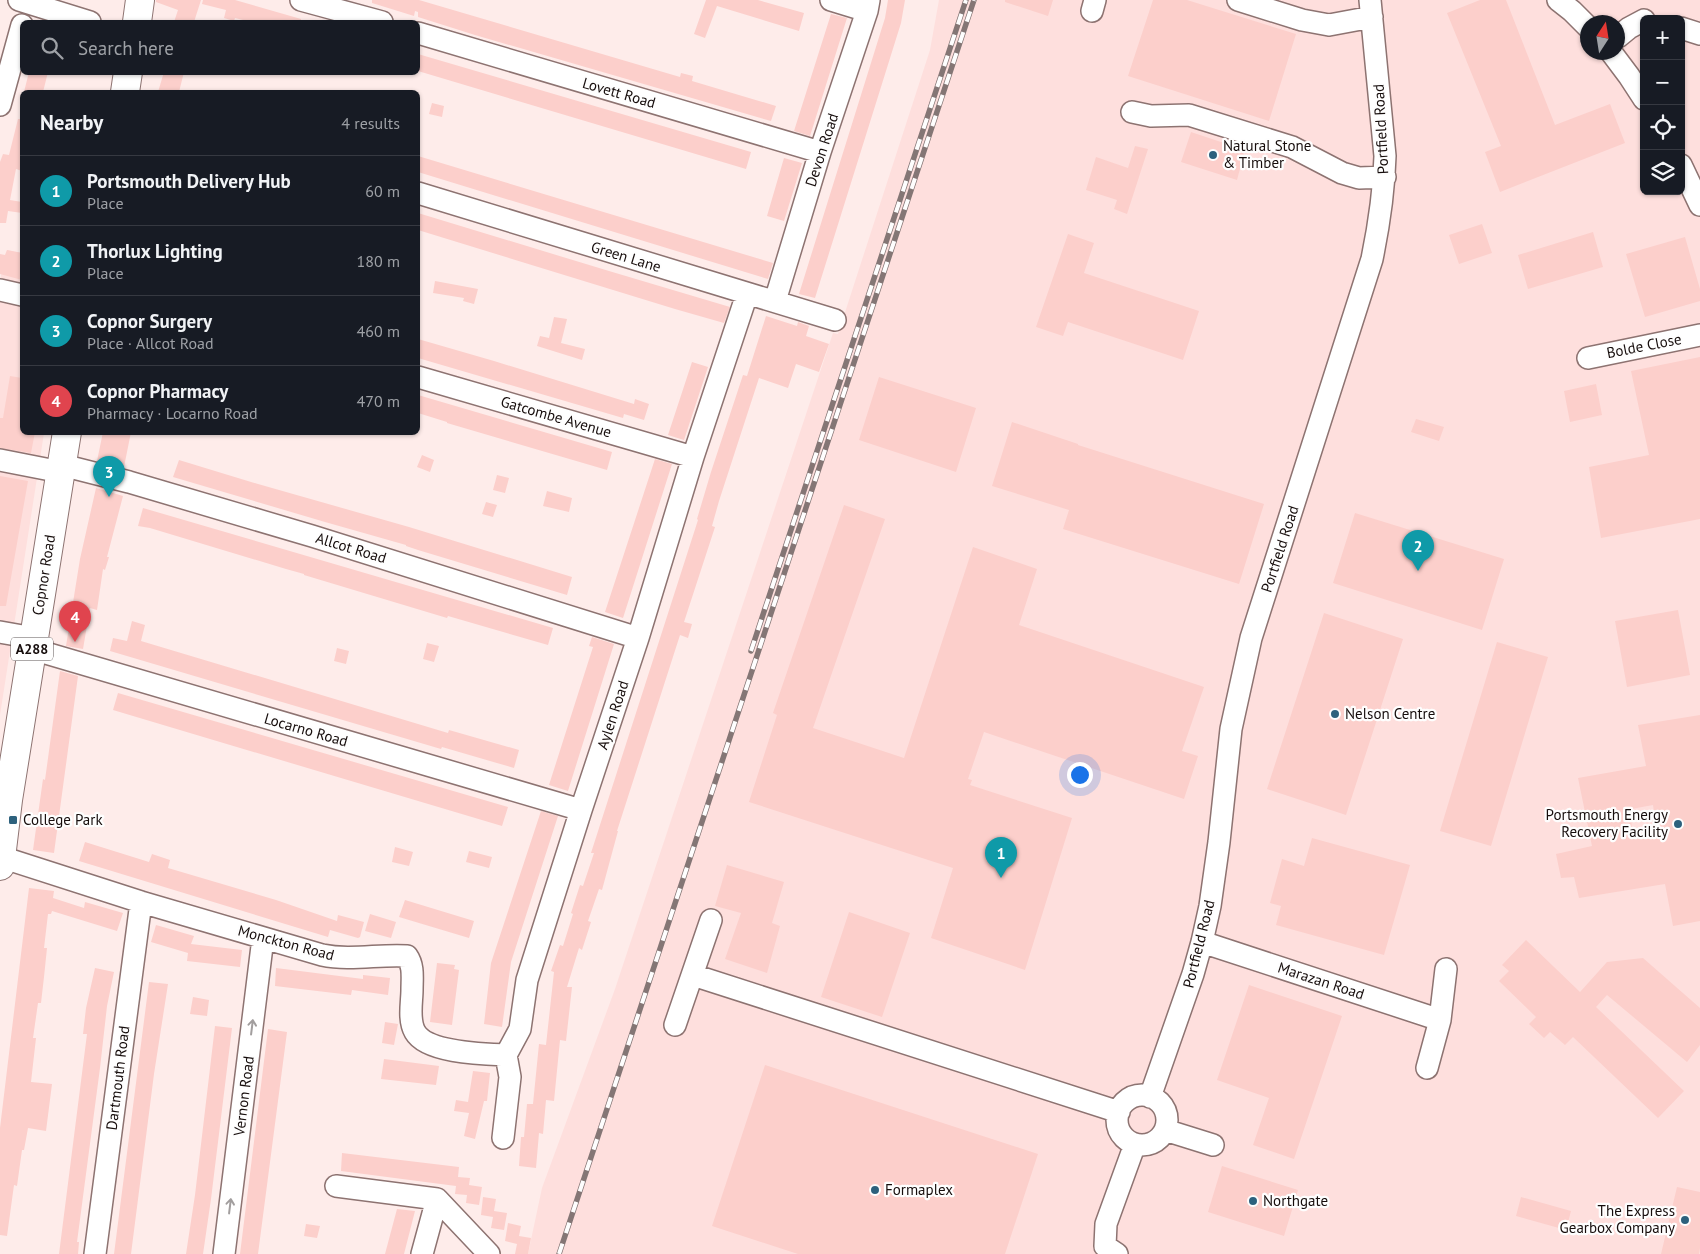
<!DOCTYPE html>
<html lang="en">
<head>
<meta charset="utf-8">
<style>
  body { margin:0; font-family:"PT Sans",sans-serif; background:#20242c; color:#f1f3f6 }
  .controls { position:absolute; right:15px; top:15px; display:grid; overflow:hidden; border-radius:8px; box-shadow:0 1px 4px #0004 }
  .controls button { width:45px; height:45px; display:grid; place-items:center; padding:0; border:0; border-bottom:1px solid #363941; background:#171b24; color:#f1f3f6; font:25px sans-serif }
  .compass { position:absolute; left:1580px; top:15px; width:45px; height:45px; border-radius:50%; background:#171b24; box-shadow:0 1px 4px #0004; rotate:12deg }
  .you { position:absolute; left:1079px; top:774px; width:18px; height:18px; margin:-12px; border:4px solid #fff; border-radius:50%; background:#1a73e8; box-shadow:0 0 0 8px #1a73e833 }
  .badge { display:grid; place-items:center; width:32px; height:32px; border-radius:50%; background:#ea580c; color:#fff; font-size:16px; font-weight:700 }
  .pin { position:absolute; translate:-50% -41px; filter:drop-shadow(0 1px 2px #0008) }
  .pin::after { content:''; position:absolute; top:26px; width:18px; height:15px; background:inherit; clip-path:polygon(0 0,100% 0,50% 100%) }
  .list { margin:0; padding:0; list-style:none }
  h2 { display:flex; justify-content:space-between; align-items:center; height:65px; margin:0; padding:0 20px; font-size:21px }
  h2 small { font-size:16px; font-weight:400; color:#9ea1a6 }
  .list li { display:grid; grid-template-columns:32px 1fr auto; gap:15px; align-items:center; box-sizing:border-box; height:70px; padding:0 20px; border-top:1px solid #363941 }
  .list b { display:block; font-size:19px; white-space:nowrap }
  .list p { margin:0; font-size:16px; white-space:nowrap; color:#9ea1a6 }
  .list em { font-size:16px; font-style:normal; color:#9ea1a6 }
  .icon { flex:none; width:28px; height:28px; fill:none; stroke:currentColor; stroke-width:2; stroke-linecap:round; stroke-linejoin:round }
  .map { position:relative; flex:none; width:1700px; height:1254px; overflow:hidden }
  .search { position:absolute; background:#171b24; box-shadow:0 1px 4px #0004; left:20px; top:20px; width:400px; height:55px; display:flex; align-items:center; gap:12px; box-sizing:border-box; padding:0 18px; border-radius:8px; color:#9ea1a6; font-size:19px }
  .panel { position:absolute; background:#171b24; box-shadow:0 1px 4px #0004; left:20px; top:90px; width:400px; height:345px; border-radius:8px }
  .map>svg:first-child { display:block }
</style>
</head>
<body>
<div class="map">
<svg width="1700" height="1254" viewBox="0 0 1700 1254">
  <rect width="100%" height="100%" fill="#feecea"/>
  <!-- built -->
  <path fill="#fedfdd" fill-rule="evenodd" d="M939,0h761v1254h-1172l14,-66 73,-199 218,-656 5,1 92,-284zM1644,19h37v172h-37zM1588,22h30v30h-30z
    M7,250l15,3v179l22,1 -44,282v-435z"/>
  <!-- building -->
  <path fill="#fccfcb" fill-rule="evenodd" d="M156,0h45l-7,22h-20l4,-12 -22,-8z
    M203,0h32l66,19v3h-50l-16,-4 -1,3 -10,-3 2,-8 -24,-6z
    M372,0h47l261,77 1,-4 12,3 -1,5 84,25 -5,15 -296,-86 -57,-18v-5l-3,-1 -1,5 -29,-9 -13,-4z
    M706,0h52l46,13 -5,18 -82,-25 -12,32 -11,-4z
    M888,0h17l-4,23 -86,275 -16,-4 86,-276z
    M1005,0h48l-5,16 -43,-14z
    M1153,0h34l109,34 -27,87 -141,-45z
    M1480,0h26l49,125 55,-21 15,39 -125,49 -15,-40 16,-6 -54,-133z
    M831,14l16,4 -37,118 -16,-5z
    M418,54l333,98 -5,17 -328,-98z
    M29,72h19l-5,20h-19z
    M164,72h20l-5,20h-21z
    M432,103l12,3 -2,11 -13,-3z
    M18,119h4v52l-6,-2 -6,31 12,2v11l-14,-2 -2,12h-6v-61l3,-8 6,1z
    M1191,132l54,18 -8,30 -56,-18z
    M1135,146l13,3 -21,65 -13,-5 3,-9 -31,-10 10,-33 32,11z
    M418,156l355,107 -5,16 -350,-107z
    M784,158l18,5 -18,58 -17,-5z
    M418,213l191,58 121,36 -6,16 -49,-14 -257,-79z
    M1482,224l10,29 -33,11 -10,-29z
    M1593,232l10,35 -75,22 -10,-34z
    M1068,234l26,9 -10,30 115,38 -16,49 -115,-38 -5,14 -27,-9z
    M1685,237l15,52v12l-55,16 -19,-63z
    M7,250l15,3v27l-22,-6v-20l5,1z
    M435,281l43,8 -4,15 -11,-3 1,-3 -31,-5z
    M766,316l31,10 1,-4 11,4 -3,10 23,8 -10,28 -23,-8 -8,24 -29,-10 -40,123 -7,25 3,1 -31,95 8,2 -4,14 -8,-3 -63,196h1l-16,59 -3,-1 -11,32 3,1 -9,28 -3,-2 -12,39h5l-6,54 -6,-1 -6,61 -8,-1 -3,34 -4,-1 -3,35 -17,-2 2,-29h3l3,-33h6l6,-60 7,1 8,-73 -3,-1 9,-26 3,1 10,-32 -2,-1 9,-28 3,1 11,-33h-3l107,-333 -1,-1 14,-47 32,-97 4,1z
    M554,317l13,2 -6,24 24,6 -3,11 -45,-14 3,-10 9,2z
    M418,339l76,22 140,43 1,-5 14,5 -5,16 -20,-6 -1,4 -205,-60z
    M1700,357v162l-99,19 -12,-71 60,-12 -18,-84z
    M692,362l16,5 -24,73 -16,-5z
    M10,376l12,2v54h13l-4,21 -31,-5v-30h3z
    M879,377l97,31 -20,64 -97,-32z
    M1596,384l6,31 -32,7 -6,-31z
    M418,395l194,57 -5,18 -160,-47v-1l-29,-9z
    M1416,419l28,8 -5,14 -28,-9z
    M1012,422l66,22v1l186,59 -25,80 -176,-55 6,-19 -77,-24z
    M103,432h28l-7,35 -27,-6z
    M422,455l12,5 -4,12 -13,-5z
    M655,459l17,5 -49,154 -18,-6z
    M179,460l79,24 151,43 163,50 -5,18 -149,-45 -12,-4v-1l-81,-23 -152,-45z
    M497,475l12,3 -4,15 -12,-3z
    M0,476l28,5 -22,125h-6z
    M96,488l27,8 -16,61h2l-4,13 -2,-1 -6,41 -7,-2 -7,41 -17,-3 14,-87z
    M547,491l25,7 -3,14 -26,-6z
    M486,502l11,3 -4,12 -11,-3z
    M844,505l41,14 -72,209 91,30 69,-211 64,22 -18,56 185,62 -22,64 16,5 -14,43 -200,-67 -16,47 4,1 -2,5 102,33 -47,152 -94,-32 22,-70 -204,-66 28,-87 -4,-2z
    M143,508l410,120 -5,17 -100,-29 -1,2 -143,-43v-1l-18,-5 -136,-41 -12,-2z
    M1355,513l149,46 -22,71 -149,-47z
    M1678,610l12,65 -63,12 -12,-66z
    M1324,613l79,26 -57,176 -79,-26z
    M132,621l13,4 -4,16 307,92 1,-3 70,20 -5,18 -72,-21 -1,2 -331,-98 3,-13 14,3z
    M592,637l22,7 -46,147 -19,-6 44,-138 -4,-1z
    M1497,642l51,15 -57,189 -51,-15z
    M427,643l12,3 -5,16 -11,-3z
    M337,648l12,3 -3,13 -12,-3z
    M60,671l18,5 -24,177 -21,-3 10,-71 2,1z
    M118,693l390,114 -6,19 -389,-116z
    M1700,715v206l-27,5 -8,-42 -86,14 -5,-21 -13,1 -5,-24 36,-8 -14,-68 68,-12 -8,-41zM1653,805l4,28 -25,5 -1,-29z
    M541,811l17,5 -47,146 -9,65 -18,-3 7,-61z
    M1312,838l98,27 -26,90 -108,-30 5,-19 -11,-3 12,-44 22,7z
    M85,842l64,20 3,-8 18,6 -2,8 108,32 61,21 1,-6 26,7 -4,15 -2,1 -28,-8 -2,7 -249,-76z
    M395,847l18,5 -4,14 -17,-4z
    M469,851l23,6 -3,11 -23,-6z
    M727,865l57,17 -12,41 8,3 -13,47 -42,-14 16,-46 -26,-7z
    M29,888l25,3 -1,7 31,10 1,-6 38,11 -6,18 -65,-20 -1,3h-3l-4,34h3l-3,29 -3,26h-3l-5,35h3l-5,44 21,2 -6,47 -18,-3 -4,22h-2l-5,36 -3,-1 -7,51 -7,-1v-107z
    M405,900l69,21 -5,17 -70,-21z
    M849,912l61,21 -28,84 -61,-20z
    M370,914l26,8 -5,16 -26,-7z
    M156,925l38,11 -3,8 51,6 -2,17 -53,-6 1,-8 -37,-11z
    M1526,940l54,52 27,-30 36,-4 57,50v37l-13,17 -80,-67 -11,12 88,84 -26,27 -85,-81 -8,8 -15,-13 -6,6 -15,-14 7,-7 -37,-36 10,-10 -7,-6z
    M437,963l18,2 -1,4 5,1 -7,55 -22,-3z
    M95,968l19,4 -7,34 -7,62 -23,174h2l-1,12h-19l28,-220h-4l3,-26z
    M276,968l87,11v-4l27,3 -2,17 -36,-5 -1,5 -76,-9z
    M149,982l19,2 -14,90 -23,180h-17z
    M1249,985l93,31 -48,143 -41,-14 16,-47 -52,-18z
    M193,997l16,3 -2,16 -17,-2z
    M385,1022l13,2 -4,21 -12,-2z
    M215,1026l17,2 -21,171 -8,55h-17l9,-59z
    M268,1029l19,3 -29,222h-18z
    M384,1059l55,7 -3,19 -55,-6z
    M765,1065l273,89 -33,100h-207l-86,-28z
    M473,1071l17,2 -3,28h-3l-9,38 -11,-3 5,-23 -15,-2 2,-11 12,2z
    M342,1153l117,14 -1,10 12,1 -1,7 13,2 -3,18 -13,-2 1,-8 -12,-1 1,-8 -115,-15z
    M1222,1166l76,24 -14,46 -76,-24z
    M1677,1187l23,5v56l-1,6h-38z
    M483,1197l13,2 -2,12 13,2 -3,17 -13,-2 2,-11 -12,-2z
    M1521,1197l50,14 -5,19 -50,-14z
    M397,1209l18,2 -11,43h-19z
    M508,1223l13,3 -2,10 12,2 -3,16h-13l2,-10 -12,-3z
    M306,1224l14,2 -3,12 -13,-2z"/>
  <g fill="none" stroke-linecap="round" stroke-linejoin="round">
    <!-- minor casing -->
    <g stroke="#8d7371" stroke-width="24">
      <path id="minor" d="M19,0l71,22
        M301,0l81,22
        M831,0l36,11
        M1238,0l64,20 27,5 43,-8
        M1558,0l14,11 16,16
        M1092,11l3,-11
        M1681,28l19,6
        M418,33l402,119
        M1618,37l11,-9 15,-8
        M1611,52l18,24 15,23
        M0,105l22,-80
        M1132,112l19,4 38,-1 103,32 50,26 17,5 26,-1
        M1681,165l19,40
        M418,193l417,127
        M0,290l22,5
        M775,301l45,-149 47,-141 2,-11
        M1588,358l112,-23
        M418,377l275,80
        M0,460l61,12
        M62,465l67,17 183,54 326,102
        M0,632l34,6
        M32,649l549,161
        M1,857l140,45 181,53c29,6 57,-1 85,1 7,10 5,22 5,34 0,12 -4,30 3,42 12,21 68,22 91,23
        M1202,942l238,78
        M693,975l426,137
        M675,1025l36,-105
        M1427,1068l13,-48 6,-51
        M1117 1120a25 25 0 1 1 50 0a25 25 0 1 1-50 0Z
        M1150,1097l43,-123 9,-32 8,-36 9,-64 12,-113 20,-91 121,-379c7,-34 12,-68 13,-103l-15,-156
        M1165,1130l48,15
        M503,1138l7,-61 -4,-22 14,-26 7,-49 54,-170 57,-172 55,-181 54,-163
        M336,1186l101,13 52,55
        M95,1254l46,-352
        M224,1254l39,-316
        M422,1254l15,-55
        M1117,1254l-12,-8 1,-22 29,-80"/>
    </g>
    <!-- major casing -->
    <g stroke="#8d7371" stroke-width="30">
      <path id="major" d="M137,22l3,-22
        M125,92l3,-20
        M0,866l8,-66 59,-368"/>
    </g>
    <!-- minor -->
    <use href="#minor" stroke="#fff" stroke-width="21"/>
    <!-- major -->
    <use href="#major" stroke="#fff" stroke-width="28"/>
    <!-- rail casing -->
    <g stroke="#847675" stroke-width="5.5">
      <path id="rail" d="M751,651l215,-651
        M559,1254l415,-1254"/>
    </g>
    <!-- rail -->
    <use href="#rail" stroke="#fefefe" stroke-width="4" stroke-dasharray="11" stroke-linecap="butt"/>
  </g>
  <!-- one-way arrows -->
  <defs><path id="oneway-shaft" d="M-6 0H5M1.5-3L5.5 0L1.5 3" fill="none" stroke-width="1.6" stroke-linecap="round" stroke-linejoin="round" transform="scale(1.25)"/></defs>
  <g stroke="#a29e9e">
    <use href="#oneway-shaft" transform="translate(252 1027) rotate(-83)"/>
    <use href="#oneway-shaft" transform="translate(230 1206) rotate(-83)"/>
  </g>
  <!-- markers -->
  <g fill="#2d617d" stroke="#fefefe" stroke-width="2">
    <circle cx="1213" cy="155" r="5"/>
    <circle cx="1335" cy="714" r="5"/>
    <rect x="8" y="815" width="10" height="10" rx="2.5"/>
    <circle cx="1678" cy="824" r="5"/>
    <circle cx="875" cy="1190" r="5"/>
    <circle cx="1253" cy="1201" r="5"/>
    <circle cx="1685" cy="1220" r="5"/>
  </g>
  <g text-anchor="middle" stroke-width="4.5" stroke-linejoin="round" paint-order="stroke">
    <!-- shield labels -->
    <rect fill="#fefefe" stroke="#5c5555" stroke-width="1" x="11" y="637.5" width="42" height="23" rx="4"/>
    <g font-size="14" font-weight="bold" fill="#160d0c">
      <text x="32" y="654">A288</text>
    </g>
    <!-- street labels -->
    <g font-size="15" fill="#160d0c" stroke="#fefefe">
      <text transform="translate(619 93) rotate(16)" y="5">Lovett Road</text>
      <text transform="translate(1381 129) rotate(-93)" y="5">Portfield Road</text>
      <text transform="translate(822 150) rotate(-72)" y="5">Devon Road</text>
      <text transform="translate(626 257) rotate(17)" y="5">Green Lane</text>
      <text transform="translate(1644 346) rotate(-11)" y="5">Bolde Close</text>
      <text transform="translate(556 417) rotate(16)" y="5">Gatcombe Avenue</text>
      <text transform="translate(351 548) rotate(17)" y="5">Allcot Road</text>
      <text transform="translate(1280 549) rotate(-72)" y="5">Portfield Road</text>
      <text transform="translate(44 575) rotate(-81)" y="5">Copnor Road</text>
      <text transform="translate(613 715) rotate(-72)" y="5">Aylen Road</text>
      <text transform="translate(306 730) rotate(16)" y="5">Locarno Road</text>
      <text transform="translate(286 943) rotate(15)" y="5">Monckton Road</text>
      <text transform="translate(1199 944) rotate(-76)" y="5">Portfield Road</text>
      <text transform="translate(1321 981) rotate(18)" y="5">Marazan Road</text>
      <text transform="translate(118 1078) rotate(-83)" y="5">Dartmouth Road</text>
      <text transform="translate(244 1096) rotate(-83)" y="5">Vernon Road</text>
    </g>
    <!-- poi labels -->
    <g font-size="15" fill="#160d0c" stroke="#fefefe" text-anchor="start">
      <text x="1223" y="151">Natural Stone<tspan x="1223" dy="17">&amp; Timber</tspan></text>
      <text x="1345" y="719">Nelson Centre</text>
      <text x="1668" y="820" text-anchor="end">Portsmouth Energy<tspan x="1668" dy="17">Recovery Facility</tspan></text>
      <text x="23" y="825">College Park</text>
      <text x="885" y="1195">Formaplex</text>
      <text x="1263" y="1206">Northgate</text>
      <text x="1675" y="1216" text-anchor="end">The Express<tspan x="1675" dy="17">Gearbox Company</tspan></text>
    </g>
  </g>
</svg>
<div class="controls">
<button>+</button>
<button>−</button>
<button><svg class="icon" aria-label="locate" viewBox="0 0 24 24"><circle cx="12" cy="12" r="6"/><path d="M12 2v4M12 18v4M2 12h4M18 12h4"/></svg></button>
<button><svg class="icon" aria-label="layers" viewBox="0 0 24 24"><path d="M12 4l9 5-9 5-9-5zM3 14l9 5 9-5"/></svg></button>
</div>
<svg class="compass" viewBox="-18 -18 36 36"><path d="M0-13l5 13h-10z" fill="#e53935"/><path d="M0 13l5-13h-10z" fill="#9ea1a6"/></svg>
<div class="you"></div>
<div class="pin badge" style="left:1001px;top:878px;background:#0f9aa8">1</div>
<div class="pin badge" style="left:1418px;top:571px;background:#0f9aa8">2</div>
<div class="pin badge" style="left:109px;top:497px;background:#0f9aa8">3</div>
<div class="pin badge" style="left:75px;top:642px;background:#e0444e">4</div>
<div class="search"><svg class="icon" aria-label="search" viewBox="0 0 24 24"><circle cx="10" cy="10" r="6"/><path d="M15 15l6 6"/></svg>Search here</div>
<section class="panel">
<h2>Nearby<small>4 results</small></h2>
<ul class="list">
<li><span class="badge" style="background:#0f9aa8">1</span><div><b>Portsmouth Delivery Hub</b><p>Place</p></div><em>60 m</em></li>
<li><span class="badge" style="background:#0f9aa8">2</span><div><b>Thorlux Lighting</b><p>Place</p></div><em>180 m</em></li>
<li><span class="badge" style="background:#0f9aa8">3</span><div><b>Copnor Surgery</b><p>Place · Allcot Road</p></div><em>460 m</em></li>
<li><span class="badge" style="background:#e0444e">4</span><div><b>Copnor Pharmacy</b><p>Pharmacy · Locarno Road</p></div><em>470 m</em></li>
</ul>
</section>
</div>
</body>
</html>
